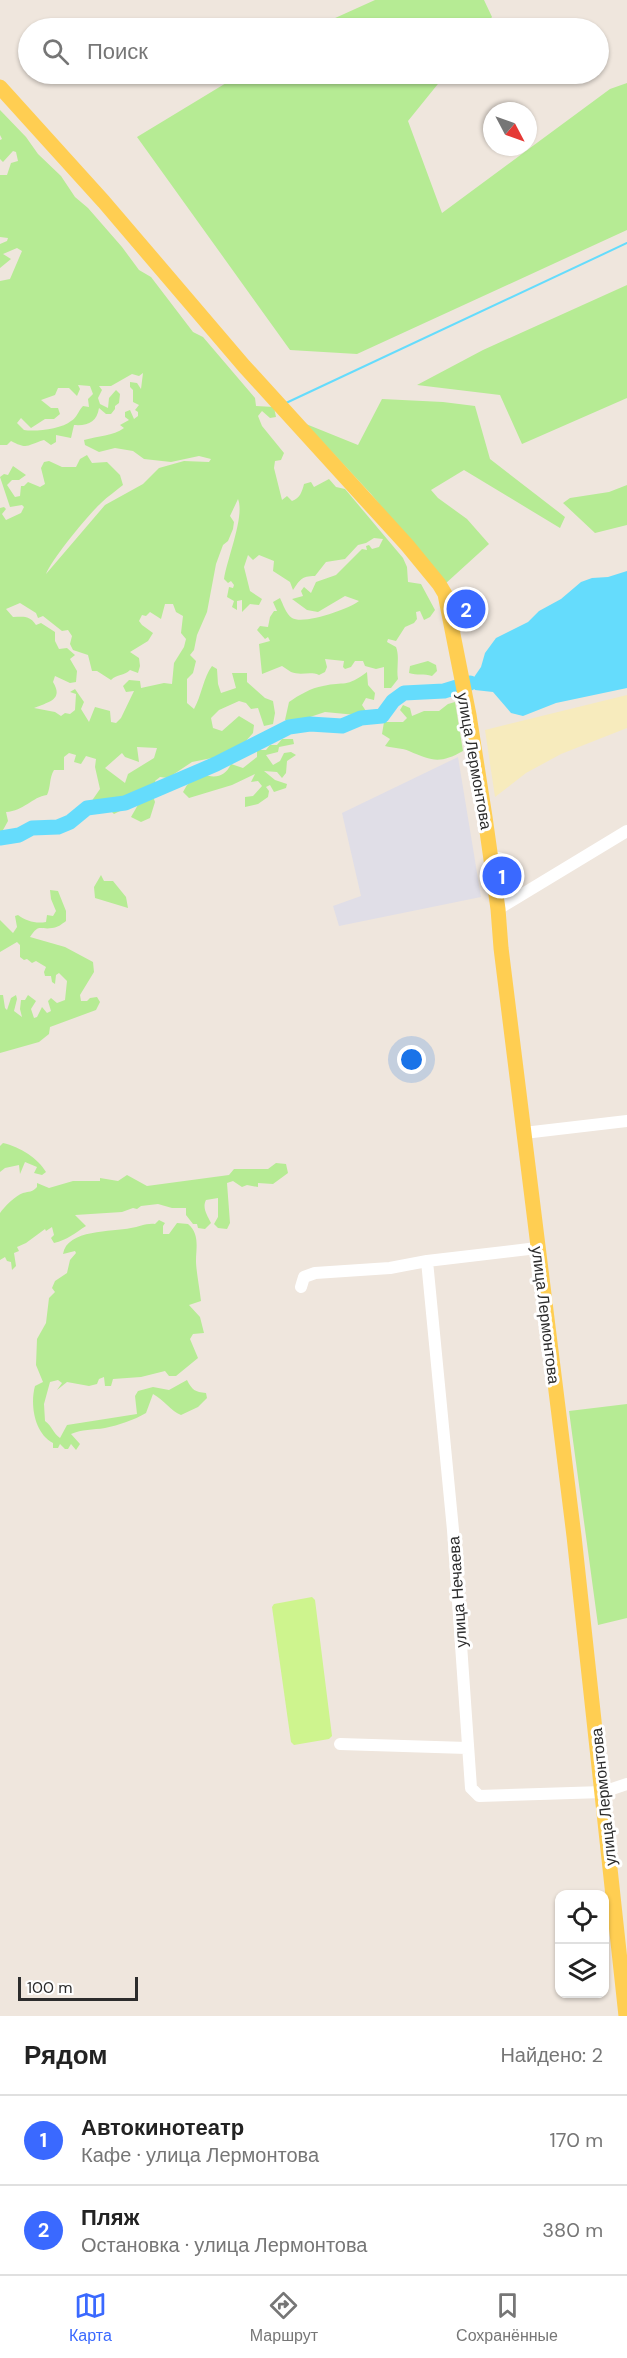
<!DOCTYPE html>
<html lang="ru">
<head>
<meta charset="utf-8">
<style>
  body { margin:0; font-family:"DM Sans",sans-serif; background:#f6f6f6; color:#222 }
  .controls { position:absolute; right:18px; bottom:18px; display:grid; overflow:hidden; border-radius:12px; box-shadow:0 2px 4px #0004 }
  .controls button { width:54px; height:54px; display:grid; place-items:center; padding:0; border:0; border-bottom:2px solid #e0e0e0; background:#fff; color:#222; font:30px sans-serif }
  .compass { position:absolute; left:483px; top:102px; width:54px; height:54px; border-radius:50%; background:#fff; box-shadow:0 2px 4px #0004; rotate:131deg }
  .scale { position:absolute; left:18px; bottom:15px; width:120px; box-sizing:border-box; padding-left:6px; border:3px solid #2c2c2c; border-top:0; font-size:16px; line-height:21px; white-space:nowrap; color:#2c2c2c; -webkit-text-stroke:4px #fff; paint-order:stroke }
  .you { position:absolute; left:412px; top:1060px; width:21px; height:21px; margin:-15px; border:4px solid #fff; border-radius:50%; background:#1a73e8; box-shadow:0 0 0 9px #1a73e833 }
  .badge { display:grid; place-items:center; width:39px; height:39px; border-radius:50%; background:#3a69ff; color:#fff; font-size:20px; font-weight:700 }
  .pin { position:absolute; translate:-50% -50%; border:3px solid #fff; box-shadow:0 2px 6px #0006 }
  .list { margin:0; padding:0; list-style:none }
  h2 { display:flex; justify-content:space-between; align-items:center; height:78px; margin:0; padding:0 24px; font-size:26px }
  h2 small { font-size:20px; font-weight:400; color:#767676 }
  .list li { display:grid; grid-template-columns:39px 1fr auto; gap:18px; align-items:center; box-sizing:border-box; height:90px; padding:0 24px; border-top:2px solid #e0e0e0 }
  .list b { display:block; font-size:22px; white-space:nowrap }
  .list p { margin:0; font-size:20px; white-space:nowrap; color:#767676 }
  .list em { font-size:20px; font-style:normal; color:#767676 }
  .icon { flex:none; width:33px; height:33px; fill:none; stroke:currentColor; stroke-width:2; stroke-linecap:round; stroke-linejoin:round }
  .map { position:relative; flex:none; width:627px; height:2016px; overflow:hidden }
  .search { position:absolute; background:#fff; box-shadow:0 2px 4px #0004; left:18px; right:18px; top:18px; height:66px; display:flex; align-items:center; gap:15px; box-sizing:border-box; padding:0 21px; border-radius:33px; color:#767676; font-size:22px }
  .sheet { height:258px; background:#fff }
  nav { display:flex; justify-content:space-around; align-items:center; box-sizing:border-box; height:84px; border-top:2px solid #e0e0e0; background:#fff; font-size:16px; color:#767676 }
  nav a { display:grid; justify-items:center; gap:3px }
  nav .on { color:#3a69ff }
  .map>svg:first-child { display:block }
</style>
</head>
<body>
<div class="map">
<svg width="627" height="2016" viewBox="0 0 627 2016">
  <rect width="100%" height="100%" fill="#efe6dd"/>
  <!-- industrial -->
  <path fill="#e0dee7" d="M458,757l23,140 -142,29 -6,-20 28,-10 -19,-83z"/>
  <!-- green -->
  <path fill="#b6eb94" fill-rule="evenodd" d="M375,0h109l8,17 -9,11h-170z
    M241,74h205l-38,47 34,92 168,-124 17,-6v147l-270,124 -67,-4 -153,-213z
    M0,110l26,27 12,17 23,22 14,21 13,11 34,39 17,23 12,7 42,55 10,5 52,61 1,8 18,1 2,10 -6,1 -8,-7 -4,5 4,10 22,27 -3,7 -6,1 -1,7 8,32 5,-4 5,5c8,-3 10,-9 12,-17l7,-2 3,5 15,-8 7,8 9,2 58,69 4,9 1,15 13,2 14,26 -5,7 -6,3 -4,-9 -4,1 1,7 -3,4 -9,4 -9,14 -8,-2 -1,3 9,5c4,10 0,21 2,32l-7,9h-7v-21l-8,2 -11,-3 -2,-5h-8l-4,6 -6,2 -2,-2 1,-6 -19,-2 2,8 -2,5 -6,3c-9,-4 -18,1 -28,-3 -3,-2 -6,-4 -9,-6l-20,8 -3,-30 11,-3 -2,-4 -3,2 -8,-9 3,-4 8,1 2,-10 4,-6h3l-4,-9 7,-4c3,6 6,16 12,20 12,7 57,-9 67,-17l-14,-5 -27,16 -11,-2 -15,-11 11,-3 -2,-5 3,-4 7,6 5,-11 20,-7 26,-26 5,1 -1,-4 3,-1 3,4 7,-2 4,-8 -9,-1 -8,5 -8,2 -13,14 -19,3 -11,14c-14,0 -15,4 -22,14l-3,-8 -17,-11 1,-10 -15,-6 -6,5 -5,-5 -4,12 6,24 12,8 -3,6 -9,-1 -8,8v-12l-5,1v9l-5,-3 2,-6 -7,-4 2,-10 4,1 1,-3 -3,-4 -3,2 -4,-4c3,-20 21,-63 14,-80l-8,17 4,6 -1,7 -5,12 -5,4 -7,19 -9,48 -10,23 -3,15 -4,5 6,6 -3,12 -6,6v24l7,6c7,-12 10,-33 18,-43l5,3 1,15 3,9 15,-5 -4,-15h15v9l18,16 8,3 2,12 -2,11 -9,2 -6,-18 -7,1 -5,-6 -7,-2 -20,9 -8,8 2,10 9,3 17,-15 15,9 -1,8 -8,9 -23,14 -30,6 -24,16 -8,-1 -5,4 5,12 -7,3 2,6 -5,16 -9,4 -10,-5 8,-14 -3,-9 -16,8v9l-6,3 -7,-7 -10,1 -12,-3 6,-3 9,-13 -5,-22 1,-8 -10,-3 -5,8 -7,-2 2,-7 -7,-2 -5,4v13h-10c-5,8 -3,17 -7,25 -15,2 -23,16 -41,17l2,9 -5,9 -1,13h-2v-335l4,-1 2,2 -4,5 4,6 15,-7 3,-6 -2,-2 -12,2 -10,-30 4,-3 4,1 5,-9 13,9 -7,5h-7l-5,5 8,12 5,-1 1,-10h3l4,-4 12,5 5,-3 -4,-16 3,-6 5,-1 13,6h14l4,-8 7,-4 5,8 15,-1 13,13 3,10c-7,6 -15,11 -22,18 -13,12 -49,56 -55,71l59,-69 38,-21 16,-16 25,-7 25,1 2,-3 -12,-3 -28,6 -27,-3 -11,-8 -18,-3 -16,4 -14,-7 -1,-5c14,-4 29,-4 40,-12l-4,-3 9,-5 -4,-3v-5l5,-2 4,9 4,-3v-4l-3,-2 4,-5 -6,-3v-12l-3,-3v-5l7,1 4,6 2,-16 -4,3 -7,-2 -21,12h-12l3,4 -4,8 2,6 8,4 1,-10 7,-8 4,4 -1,9 -4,3v3l-4,5h-5l-7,-6c-2,14 -11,18 -25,17l-3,13 -15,-3v7l-5,3 -7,-5c-17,5 -16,10 -33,1l-4,4h-7v-164l10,-2 12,-28 -5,-3 -14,6 8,5 -11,9v-24l7,-3 1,-3 -8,-1v-62h7l4,-12 7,-2 -2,-9 -3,-1 -10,11 -3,-3v-19l2,-1 -2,-4zM78,385l12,1 3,8 -5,5 1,8 -6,-1c-5,5 -6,12 -12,15 -9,8 -36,11 -47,9l-7,-7 4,-5 10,10 14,-9h9l6,-5 -2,-6h-7l-10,-8 14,-5 3,-7h11l8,8 3,-7zM20,603l16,10 2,5 5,-2 19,15 6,-1 4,6 -2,8 3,6 15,5 4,16h5l14,9c6,-6 13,-4 19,-10l8,3 2,-7 -1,-8 -9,-6 18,-11 5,-8 -11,-8 -3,-4 3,-6 4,1 4,-4 11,7 4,-15h8l3,8 7,4 -2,17 5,6 -2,8 -10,16 -2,21 -8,-1 -23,5 -1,-7 -11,-1 -6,6 3,6 8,-1 -13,27 -5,5 -5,-1 -1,-11 -15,-4 -6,15 -8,-13 3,-7 -9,-13 -5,3 6,2 -1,16 -5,4 -5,-1 -4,3 -6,-4 -21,-4c14,-6 30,-8 19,-26l2,-6 15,7 6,-1 1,-11 -7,-12 5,-4 -8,-7 -8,1 -4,-8v-9l-14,-9 -5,2c-7,-10 -12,-8 -23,-8l-7,-8zM137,747l20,1 -3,10 -26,16 -3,9 -20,-15 17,-15 3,4 14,5z
    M627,285v113l-105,46 -22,-49 -83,-10 66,-35z
    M382,399l61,3 32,4 15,53 75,58 -5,11 -96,-58 -33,20 7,8 29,21 22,25 -44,40 -74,-90 -65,-70 52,21z
    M627,485v40l-32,8 -32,-30 7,-5 39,-6z
    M428,661l8,4 1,6 -5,5c-8,-3 -15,0 -23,-3l1,-7z
    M367,672l1,13 7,8 -1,7 -8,-2 -4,7 4,6 -10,4 -31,-3 -21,7 -19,1 4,-18c10,-7 22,-14 34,-16 22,-5 23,2 44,-14z
    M455,702l8,49c-23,13 -31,10 -54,0 -6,-3 -16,-3 -24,-5l5,-7 -8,-5 2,-12h19l4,-4 -7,-8 3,-5 7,3 2,8 12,-5h15l9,-7z
    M282,739h11l1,5 -15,3 -1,5 -12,3 7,10 7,-4 4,-8 7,-1 5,3 -9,6 -1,12 -4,5 -5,-6 -13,-1 11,9 12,4 -1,4 -12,4 -4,-7 -4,2 3,4 -1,6 -10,7 -13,3v-10l8,-1 9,-10 -4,-5 -7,1 4,-8 -23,11 -43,13 -6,-6 4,-7 15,-11c13,5 23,3 29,-10l12,4 14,-11v-7h9l4,-5h7z
    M101,875l3,6h9l13,16 2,11 -33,-10 -1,-11z
    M50,890l8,1 8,20v10c-4,3 -9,7 -14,7 -12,2 -13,-5 -22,9l35,10 28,15 1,10 -14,23 1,6h6l3,-3 7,-1 3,5 -4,8 -46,17 -1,7 -10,8 -39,11v-58h3l2,13 2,2 4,-12 5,-3 1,4 -3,12 8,6 -2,-8 1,-9h4l3,-5 8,6 -5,8 3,9 3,-1 5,-10 5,6 4,-2 -3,-10 3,-3 6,5 8,-3 2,-19 -8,-8 -3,2 -1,9 -3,-2 -1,-6h-6l-1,-4 2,-5 -10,-6 -4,2 -5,-4 -3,1 -4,-3v-12l-3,-3 -17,10v-32l13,13 4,-6 -2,-11 3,-1c8,6 18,9 28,7l1,-7 6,1 3,-5 -5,-12z
    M3,1143c17,4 35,15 43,29l-4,3 -8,-2 3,-6 -12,-5 -5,12 -1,-9 -14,3 -5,4v-26z
    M276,1163l10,1 2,9 -15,11 -15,-1v4l-11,-2 -5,2 -9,-6 -6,2 3,40 -3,6 -9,-1 -4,-4 4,-7v-19l-12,2c-4,8 1,15 5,23l-6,6 -7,-1 -1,-4h-4l-7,-9v-7h-14l-14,-4 -17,2 -4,3 -4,-1 -11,4 -47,3 11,11c-11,7 -19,14 -32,17l-3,-5 3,-3 -2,-8 -6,4 -1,-2 -19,14 -9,4 2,4 -5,2 2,13 -4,4 -1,-8 -4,-1 -2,-4 -5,3v-47c4,-6 16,-18 23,-20 7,-2 8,0 14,-6v-4l12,5 24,-7h27v-3l18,3 9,-6 20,11 82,-11 5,-6h34z
    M159,1220l6,3 -2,3v8h6l8,-11 11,1c12,10 8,24 8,37 0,9 4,30 5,40l-12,4 11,12 4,16 -11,1 -3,5 8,19 -22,18h-7l-4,-5 -24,6 -28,2 -2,7h-6l-1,-9 -5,2 -2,5 -8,2 -22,-4 -10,8 5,-7 -4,-3 -8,2 -6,22 1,17c7,5 8,12 15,17l7,-13 70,-11 -2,-18 3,-5 15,-4 16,3 18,-10c5,10 8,12 19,13l1,5 -9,9 -17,8c-10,-4 -17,-15 -28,-21l-7,19c-12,7 -27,12 -41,15 -12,2 -23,1 -34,6l9,10 -4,6 -5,-6 -3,5h-3l-5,-5 -2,4h-5v-5c-19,-10 -23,-39 -18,-57l8,-4 -7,-17 1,-26 9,-16 3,-25 6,-6 -3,-4 3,-7 12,-8 3,-13 6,-7 -1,-2 -12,3c4,-25 49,-22 68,-26 8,-1 15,-5 24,-4z
    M627,1404v214l-29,7 -29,-214z"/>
  <!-- sand -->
  <path fill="#f7ebbd" d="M627,695v33l-66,26 -35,19 -31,24 -10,-67z"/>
  <!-- pitch -->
  <path fill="#cef48e" d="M312,1597l3,3 17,136 -3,3 -35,6 -3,-3 -19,-135 2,-3z"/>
  <!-- water -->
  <path fill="#65dcfc" d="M627,571v117l-71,15 -33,13 -12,-3 -18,-21 -18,-2 -5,-7 11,-16 4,-14 11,-15 32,-16 11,-11 22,-12 20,-17 11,-4 16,-1z"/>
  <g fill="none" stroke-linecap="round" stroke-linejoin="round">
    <!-- stream -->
    <path stroke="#65dcfc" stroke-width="2" d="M286,403l341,-160"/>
    <!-- river -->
    <path stroke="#65dcfc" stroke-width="15" d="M0,838l19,-3 13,-7 26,-1 12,-5 17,-14 38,-5 91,-39 73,-37 21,-3 32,2 19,-8 21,-2 11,-15 11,-8 40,-2 26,-8"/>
    <!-- minor -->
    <path stroke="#fff" stroke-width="12" d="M491,856l11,3 11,13c0,13 -5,17 -16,24
      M498,909l129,-78
      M524,1133l103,-12
      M427,1261l26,269 18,258 8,8 124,-4 24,-8
      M301,1287l3,-10 11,-4 75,-5 37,-7 110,-13
      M340,1744l127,4"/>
    <!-- major -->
    <path stroke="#ffce52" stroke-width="15" d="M0,87l104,115 140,164 163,179 32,39 6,10 24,121 16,102 13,92 3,39 73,588 52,480"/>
  </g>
  <g text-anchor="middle" stroke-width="6" stroke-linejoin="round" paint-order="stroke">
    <!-- street labels -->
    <g font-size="16" fill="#2c2c2c" stroke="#fff">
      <text transform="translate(475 761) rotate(80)" y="6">улица Лермонтова</text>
      <text transform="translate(546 1315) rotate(83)" y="6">улица Лермонтова</text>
      <text transform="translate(457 1592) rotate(-94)" y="6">улица Нечаева</text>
      <text transform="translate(603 1797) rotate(-96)" y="6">улица Лермонтова</text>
    </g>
  </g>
</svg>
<div class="controls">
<button><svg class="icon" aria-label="locate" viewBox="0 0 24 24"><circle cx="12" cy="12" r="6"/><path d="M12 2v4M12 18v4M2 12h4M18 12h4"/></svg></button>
<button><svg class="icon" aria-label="layers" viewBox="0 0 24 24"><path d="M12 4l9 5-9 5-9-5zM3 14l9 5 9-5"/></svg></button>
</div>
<svg class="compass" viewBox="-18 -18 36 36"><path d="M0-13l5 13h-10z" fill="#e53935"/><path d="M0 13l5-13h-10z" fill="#767676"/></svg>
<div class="scale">100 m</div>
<div class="you"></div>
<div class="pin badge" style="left:502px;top:876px">1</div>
<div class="pin badge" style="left:466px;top:609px">2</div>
<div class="search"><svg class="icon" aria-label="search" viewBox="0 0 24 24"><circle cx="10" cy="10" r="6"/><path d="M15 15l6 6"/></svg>Поиск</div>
</div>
<section class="sheet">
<h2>Рядом<small>Найдено: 2</small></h2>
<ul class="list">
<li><span class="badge">1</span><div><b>Автокинотеатр</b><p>Кафе · улица Лермонтова</p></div><em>170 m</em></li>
<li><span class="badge">2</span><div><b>Пляж</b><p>Остановка · улица Лермонтова</p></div><em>380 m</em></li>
</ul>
</section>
<nav>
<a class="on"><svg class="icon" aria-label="map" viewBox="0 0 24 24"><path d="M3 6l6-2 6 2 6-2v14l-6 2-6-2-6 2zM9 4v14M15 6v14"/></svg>Карта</a>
<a><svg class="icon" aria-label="directions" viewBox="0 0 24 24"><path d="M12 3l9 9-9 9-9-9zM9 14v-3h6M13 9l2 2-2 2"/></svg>Маршрут</a>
<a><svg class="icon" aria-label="saved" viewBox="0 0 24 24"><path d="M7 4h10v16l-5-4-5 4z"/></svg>Сохранённые</a>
</nav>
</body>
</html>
